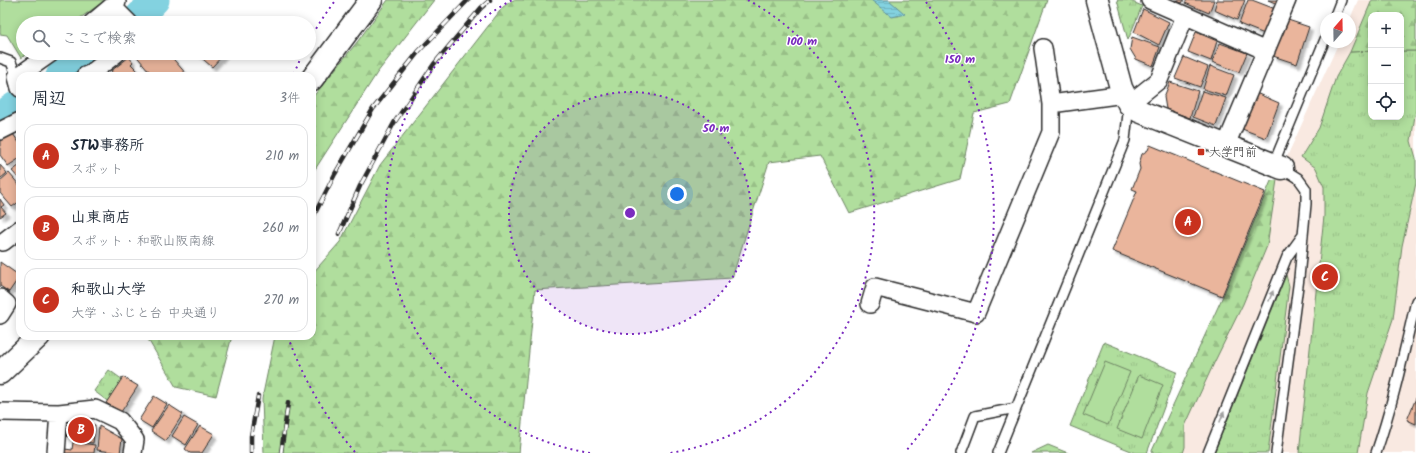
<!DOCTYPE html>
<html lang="ja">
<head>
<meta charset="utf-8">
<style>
  body { margin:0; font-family:Kalam,"Klee One",sans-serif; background:#f6f6f7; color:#1f2937 }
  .controls { position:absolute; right:12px; top:12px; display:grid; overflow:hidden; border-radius:8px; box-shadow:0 2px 10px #0003 }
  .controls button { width:36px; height:36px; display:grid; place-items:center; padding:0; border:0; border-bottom:1px solid #e0e1e3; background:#fff; color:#1f2937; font:20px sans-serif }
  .compass { position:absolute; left:1320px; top:12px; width:36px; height:36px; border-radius:50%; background:#fff; box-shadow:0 2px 10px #0003; rotate:20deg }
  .you { position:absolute; left:677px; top:194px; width:14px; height:14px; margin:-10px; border:3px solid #fff; border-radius:50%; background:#1a73e8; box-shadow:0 0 0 6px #1a73e833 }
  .badge { display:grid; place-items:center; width:26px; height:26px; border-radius:50%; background:#c8321e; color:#fff; font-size:13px; font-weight:700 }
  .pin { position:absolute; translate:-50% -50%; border:2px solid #fff; box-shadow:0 1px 4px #0006 }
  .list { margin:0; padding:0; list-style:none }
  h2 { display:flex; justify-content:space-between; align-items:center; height:52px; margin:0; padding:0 16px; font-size:17px }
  h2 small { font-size:13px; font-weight:400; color:#747a83 }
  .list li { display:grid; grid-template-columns:26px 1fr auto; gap:12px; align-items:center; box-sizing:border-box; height:64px; margin:0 8px 8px; padding:0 8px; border:1px solid #e0e1e3; border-radius:12px }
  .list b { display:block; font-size:15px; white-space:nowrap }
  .list p { margin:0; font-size:13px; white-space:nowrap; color:#747a83 }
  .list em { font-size:13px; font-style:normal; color:#747a83 }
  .icon { flex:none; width:22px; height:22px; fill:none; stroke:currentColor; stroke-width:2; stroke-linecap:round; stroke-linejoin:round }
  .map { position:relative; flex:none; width:1416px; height:453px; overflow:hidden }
  .search { position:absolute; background:#fff; box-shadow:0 2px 10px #0003; left:16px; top:16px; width:300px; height:44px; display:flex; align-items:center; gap:10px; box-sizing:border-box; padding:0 14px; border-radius:22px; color:#747a83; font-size:15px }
  .panel { position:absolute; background:#fff; box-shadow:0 2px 10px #0003; left:16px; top:72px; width:300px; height:268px; border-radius:12px }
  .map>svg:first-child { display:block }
</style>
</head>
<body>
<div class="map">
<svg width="1416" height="453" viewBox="0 0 1416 453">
  <defs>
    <pattern id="grass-tufts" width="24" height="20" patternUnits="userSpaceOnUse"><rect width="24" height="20" fill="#b0de9d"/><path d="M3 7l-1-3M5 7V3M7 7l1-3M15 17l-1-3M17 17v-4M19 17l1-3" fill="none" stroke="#98bf87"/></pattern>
    <pattern id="forest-firs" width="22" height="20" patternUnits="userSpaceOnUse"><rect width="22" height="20" fill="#b0de9d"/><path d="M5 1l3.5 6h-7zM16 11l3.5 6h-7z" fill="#98bf87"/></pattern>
    <pattern id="water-rules" width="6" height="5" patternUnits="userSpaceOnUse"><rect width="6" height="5" fill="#83d2e0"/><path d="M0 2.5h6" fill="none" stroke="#71b4c0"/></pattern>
    <filter id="shadow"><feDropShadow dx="3.5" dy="3.5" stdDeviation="1" flood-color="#0004"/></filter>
  </defs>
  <rect width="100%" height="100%" fill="#fff"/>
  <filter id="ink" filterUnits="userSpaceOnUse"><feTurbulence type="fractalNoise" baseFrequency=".025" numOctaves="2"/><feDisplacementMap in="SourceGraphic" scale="8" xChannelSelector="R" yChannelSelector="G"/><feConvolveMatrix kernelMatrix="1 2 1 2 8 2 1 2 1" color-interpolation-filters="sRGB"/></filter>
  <g filter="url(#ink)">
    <!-- built -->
    <path fill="#f9e9e1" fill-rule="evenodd" d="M1358,0h58v453h-260l32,-78 151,-333h11v-23zM1371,15h30v102h-30z"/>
    <!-- grass -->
    <path fill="url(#grass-tufts)" stroke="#6e8464" d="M1117,0h11l14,6 -14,34z
      M1371,51v66h30v-66h15v58l-5,32 5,17v25l-14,63 -9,73 -25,74 -10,60h-59l25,-237v-29l-8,-19 -15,-11 18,-29 17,-51 14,-25z
      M1286,275l3,11 -21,167h-54z
      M1104,342l73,30 -30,81h-11l-66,-27z
      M109,370l14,10 -13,23 -16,-12z"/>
    <!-- forest -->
    <path fill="url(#forest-firs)" stroke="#6e8464" d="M388,0h46l-57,73 -65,101v-76l46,-57z
      M513,0h534l-37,104 -36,9 -14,66 -111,34 -29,-57 -51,6 -37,116 -197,12 -16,163h-255l-2,-54 13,-63h37v-62l28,-32 40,-77 123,-158z
      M1372,0h44v51h-15v-36h-30v36l-21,1z
      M1277,180l-10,66 -24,58 -28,57 -30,65v21l-2,6h-32l72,-157 48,-115z
      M146,336h86l-16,60 -40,-9z
      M1048,445l20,8h-37z"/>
    <!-- garden -->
    <path fill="#b0de9d" stroke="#6e8464" d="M0,0h106l-33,23h-50v30h6l-8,5 -14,-23 -7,-1z
      M1105,362l25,10 -22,53 -25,-10z
      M1139,375l24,10 -21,54 -25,-10z"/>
    <!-- water -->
    <path fill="url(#water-rules)" stroke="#608f98" d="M871,0h18l16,14 -13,3z"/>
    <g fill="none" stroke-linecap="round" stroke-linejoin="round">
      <!-- river -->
      <path stroke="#83d2e0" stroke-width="29" d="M133,23l22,-23
        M60,76l35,-23
        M0,116l20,-13"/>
    </g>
    <!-- building -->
    <path fill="#eab59c" stroke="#2b2b2b" filter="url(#shadow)" d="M1174,0h10l-2,3z
      M1187,0h27l-5,13 -24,-10z
      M1217,0h28l-8,20 -23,-10z
      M1248,0h4l26,10 -11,25 -28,-11z
      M1268,0h14l-2,5z
      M1143,9l26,13 -10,23 -25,-13z
      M1288,20l21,7 -12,37 -24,-8z
      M1196,32l21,9 -6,20 -23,-9z
      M1132,37l28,10 -7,19 -17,-7 -6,-10z
      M1220,43l27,10 -8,19 -27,-10z
      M134,53h34l20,23h-35z
      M196,53h29l-13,14z
      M129,57l4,5 -2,2 6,6 -7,6h-15l-4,-5z
      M1184,57l24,10 -8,20 -25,-9z
      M1210,66l24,9 -8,21 -23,-7z
      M141,72l4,4h-9z
      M1170,82l28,9 -8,27 -24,-9 -2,-12z
      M1202,91l24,7 -10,28 -23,-9z
      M1256,93l23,10 -13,35 -24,-9z
      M11,131l9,13v14l-12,8 -8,-11v-16z
      M1150,145l115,47 -43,104 -110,-45 25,-60 -5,-2 8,-20 -1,-5 3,-10 6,-4z
      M0,165l7,8 -7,6z
      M20,165v15l-8,-9z
      M9,173l11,13v15l-8,6 -12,-14v-12z
      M0,199l4,6 -3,2 5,6 -6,4z
      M0,262l20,14 -11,16 -9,-6z
      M123,377l15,9 -17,26 -15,-9z
      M154,396l13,8 -15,24 -13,-8z
      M1416,398v26l-9,-4z
      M169,405l14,9 -17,27 -15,-10z
      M184,417l14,8 -12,20 -14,-9z
      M69,421l26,4 -2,18 -19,-2v-4l-7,-1z
      M99,426l23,13 -2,14 -23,-3z
      M200,426l14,8 -12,19h-12l-5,-4z
      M73,442l22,3 -1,8h-29v-4l7,1z"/>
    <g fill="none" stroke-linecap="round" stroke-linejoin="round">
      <!-- service casing -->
      <g stroke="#2b2b2b" stroke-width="12">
        <path id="service" d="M1334,18l7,-18
          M0,58l11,4 6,15
          M1273,165l53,-128
          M961,453l14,-37 41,-8
          M998,453l127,-313 4,-35
          M1208,453l79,-196 16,-22
          M1276,453l23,-175 7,-74v-15l-8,-11 -16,-10
          M1376,453c17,-49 28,-101 40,-152"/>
      </g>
      <!-- minor casing -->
      <g stroke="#2b2b2b" stroke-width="20">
        <path id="minor" d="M1150,0l116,51
          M112,6l17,17
          M92,23l25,-21
          M85,76l5,-2 27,-21
          M20,88l-3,-11 34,-24
          M1051,104l73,-10
          M1129,104l30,-24 26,-64
          M0,131l20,-10
          M1226,145l61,-145
          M3,242l17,-13
          M0,298l7,6 -7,11
          M870,304l5,-17 101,26 75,-181v-28l-8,-56
          M0,412l59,1 36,-4 25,12 15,19 -2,13
          M56,453l3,-40"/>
      </g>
      <!-- tertiary casing -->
      <g stroke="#2b2b2b" stroke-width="25">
        <path id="tertiary" d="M1097,0l24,88 8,16 10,7 143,57"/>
      </g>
      <!-- secondary casing -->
      <g stroke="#2b2b2b" stroke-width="25">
        <path id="secondary" d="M312,79l59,-79
          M0,373l39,-37"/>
      </g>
      <!-- service -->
      <use href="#service" stroke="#fff" stroke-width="9"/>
      <!-- minor -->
      <use href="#minor" stroke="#fff" stroke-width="17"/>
      <!-- tertiary -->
      <use href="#tertiary" stroke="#fff" stroke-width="22"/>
      <!-- secondary -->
      <use href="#secondary" stroke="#fff" stroke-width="22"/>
      <!-- rail casing -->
      <g stroke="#2b2b2b" stroke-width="4.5">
        <path id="rail" d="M312,219l23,-45 38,-65 46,-58 49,-51
          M339,234l21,-48 34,-63 40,-59 47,-56 9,-8
          M251,453v-17l7,-40
          M281,453l7,-50"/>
      </g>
      <!-- rail -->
      <use href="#rail" stroke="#fff" stroke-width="3" stroke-dasharray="9" stroke-linecap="butt"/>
    </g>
    <!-- one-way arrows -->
    <defs><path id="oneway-solid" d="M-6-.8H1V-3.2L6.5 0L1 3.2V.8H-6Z"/></defs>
    <g fill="#a0a0a0">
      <use href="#oneway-solid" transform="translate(1271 296) rotate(-68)"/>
      <use href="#oneway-solid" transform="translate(1222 417) rotate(-68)"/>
    </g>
  </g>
  <!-- distance rings -->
  <circle cx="630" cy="213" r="121" fill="#7b2cbf" fill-opacity=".12"/>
  <g fill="none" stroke="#7b2cbf" stroke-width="2" stroke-dasharray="2 4">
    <circle cx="630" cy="213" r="121"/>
    <path d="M590 453A243 243 0 0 1 512 0M748 0A243 243 0 0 1 670 453"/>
    <path d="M355 452A364 364 0 0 1 288 337M294 74A364 364 0 0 1 303 53M310 39A364 364 0 0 1 334 2M926 2A364 364 0 0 1 905 452"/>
  </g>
  <!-- markers -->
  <rect fill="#c8321e" stroke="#fff" stroke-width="1.5" x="1197" y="148" width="8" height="8" rx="2"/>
  <g text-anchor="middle" stroke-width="3" stroke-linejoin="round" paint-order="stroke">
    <!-- poi labels -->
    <g font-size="12" fill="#2b2b2b" stroke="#fff" text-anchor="start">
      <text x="1209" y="156">大学門前</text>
    </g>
  </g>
  <circle cx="630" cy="213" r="6" fill="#7b2cbf" stroke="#fff" stroke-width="2"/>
  <g font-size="12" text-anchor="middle" font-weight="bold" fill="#7b2cbf" stroke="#fff" stroke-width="3" stroke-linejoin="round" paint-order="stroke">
    <text x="802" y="45">100 m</text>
    <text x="960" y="63">150 m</text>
    <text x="716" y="132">50 m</text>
  </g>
</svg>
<div class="controls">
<button>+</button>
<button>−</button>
<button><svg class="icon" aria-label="locate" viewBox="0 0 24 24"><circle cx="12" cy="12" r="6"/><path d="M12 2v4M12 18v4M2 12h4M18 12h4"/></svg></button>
</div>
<svg class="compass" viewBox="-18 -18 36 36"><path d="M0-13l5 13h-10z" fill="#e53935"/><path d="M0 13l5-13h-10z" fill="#747a83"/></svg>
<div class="you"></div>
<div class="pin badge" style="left:1188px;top:222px">A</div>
<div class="pin badge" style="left:81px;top:430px">B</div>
<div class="pin badge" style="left:1325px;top:277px">C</div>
<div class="search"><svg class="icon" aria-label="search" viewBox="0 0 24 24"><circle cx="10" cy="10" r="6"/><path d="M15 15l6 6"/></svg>ここで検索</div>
<section class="panel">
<h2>周辺<small>3件</small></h2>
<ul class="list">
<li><span class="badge">A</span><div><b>STW事務所</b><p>スポット</p></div><em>210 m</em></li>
<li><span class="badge">B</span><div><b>山東商店</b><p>スポット · 和歌山阪南線</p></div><em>260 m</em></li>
<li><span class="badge">C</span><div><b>和歌山大学</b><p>大学 · ふじと台 中央通り</p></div><em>270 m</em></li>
</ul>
</section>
</div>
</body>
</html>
